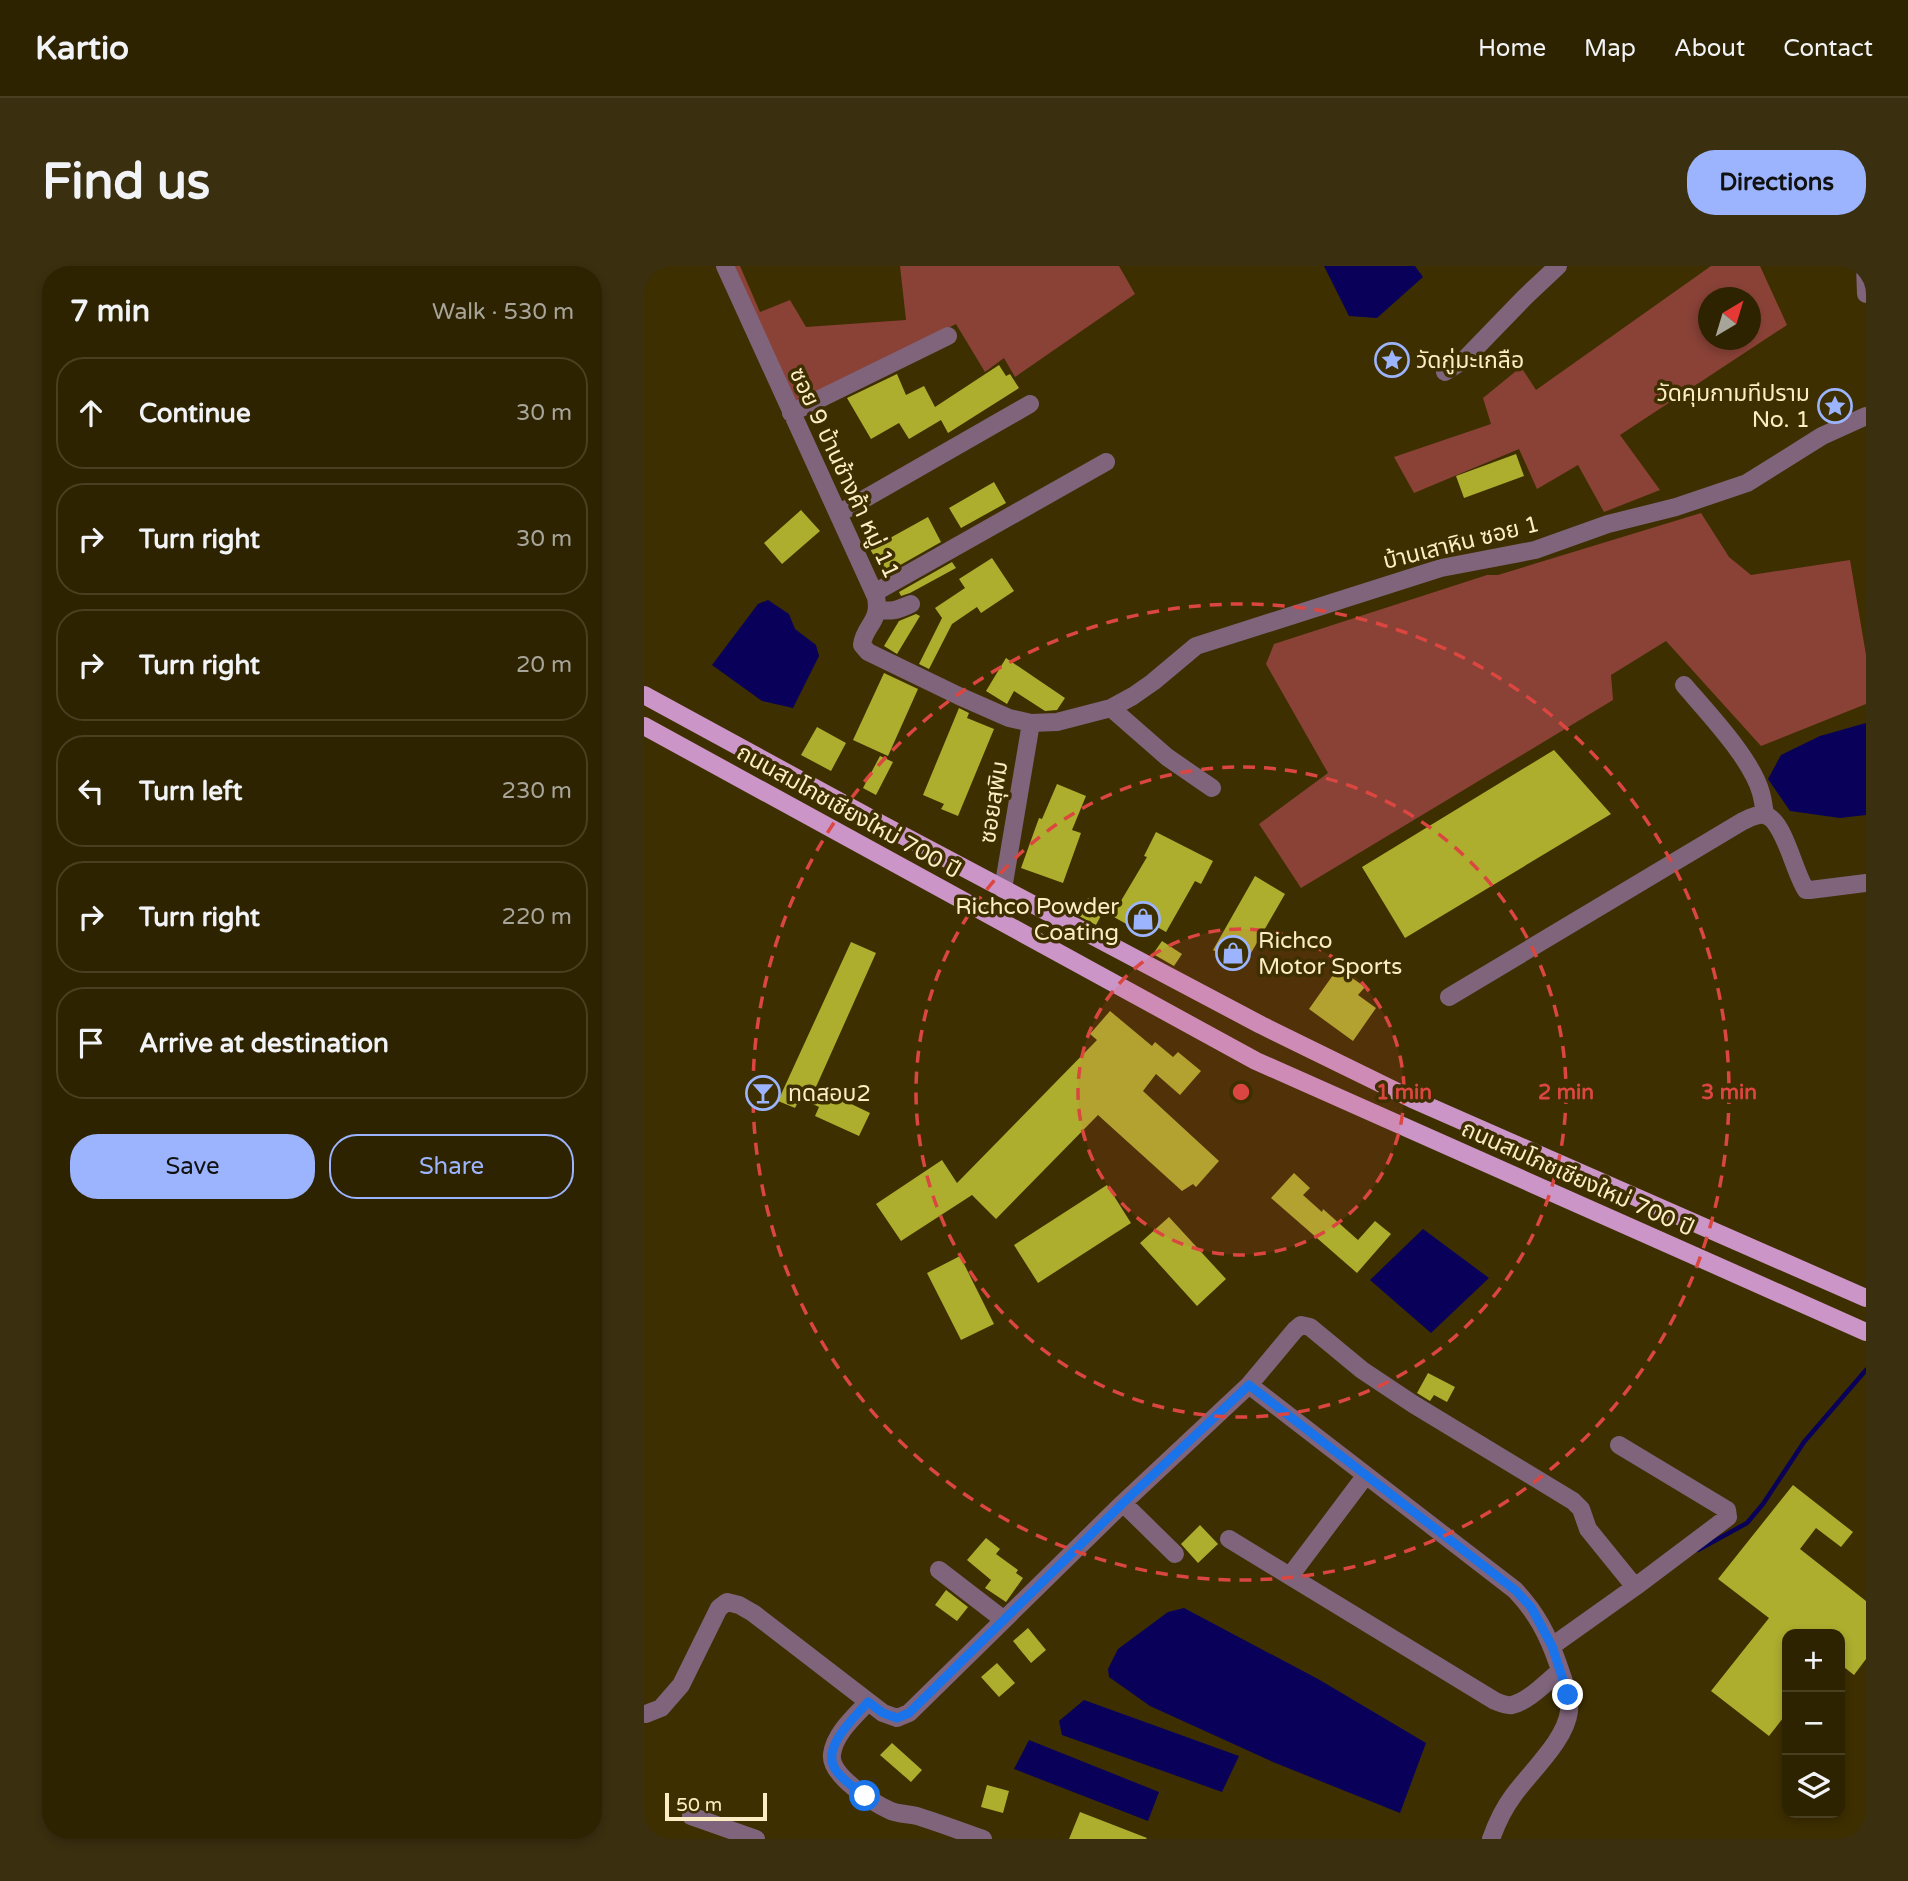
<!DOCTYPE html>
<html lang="en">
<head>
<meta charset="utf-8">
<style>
  body { margin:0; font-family:"Varela Round","Noto Sans Thai",sans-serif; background:#3a2f0f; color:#f1f3f6 }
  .controls { position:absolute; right:21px; bottom:21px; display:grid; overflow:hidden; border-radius:14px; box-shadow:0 4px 10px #0003 }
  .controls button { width:63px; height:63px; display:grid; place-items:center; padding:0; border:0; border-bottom:2px solid #494022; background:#2e2300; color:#f1f3f6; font:35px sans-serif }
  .compass { position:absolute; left:1054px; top:21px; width:63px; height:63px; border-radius:50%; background:#2e2300; box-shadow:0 4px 10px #0003; rotate:38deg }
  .scale { position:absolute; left:21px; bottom:18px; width:102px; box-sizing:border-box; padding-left:7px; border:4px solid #fcedc5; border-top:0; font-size:19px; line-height:24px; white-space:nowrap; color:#fcedc5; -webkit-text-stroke:5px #3e2f00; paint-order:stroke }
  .stop { position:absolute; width:21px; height:21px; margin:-16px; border:5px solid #1a73e8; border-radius:50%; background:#fff }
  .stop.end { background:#1a73e8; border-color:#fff; box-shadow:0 2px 7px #0008 }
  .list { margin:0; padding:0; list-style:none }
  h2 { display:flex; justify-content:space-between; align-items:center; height:91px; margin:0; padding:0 28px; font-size:30px }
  h2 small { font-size:23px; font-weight:400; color:#a7a499 }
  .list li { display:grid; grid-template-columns:46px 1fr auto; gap:21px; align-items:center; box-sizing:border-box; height:112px; margin:0 14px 14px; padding:0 14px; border:2px solid #494022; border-radius:28px }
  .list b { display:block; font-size:26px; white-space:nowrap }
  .list em { font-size:23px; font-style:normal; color:#a7a499 }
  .actions { display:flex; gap:14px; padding:21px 28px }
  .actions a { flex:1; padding:16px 0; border:2px solid #9cb4fd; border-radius:28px; text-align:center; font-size:24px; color:#9cb4fd }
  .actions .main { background:#9cb4fd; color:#111 }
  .icon { flex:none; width:38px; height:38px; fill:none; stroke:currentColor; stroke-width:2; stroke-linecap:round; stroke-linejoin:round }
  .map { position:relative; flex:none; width:1222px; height:1573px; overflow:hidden; border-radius:28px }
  header { display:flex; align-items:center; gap:42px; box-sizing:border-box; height:98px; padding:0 35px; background:#2e2300; border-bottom:2px solid #494022 }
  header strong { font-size:33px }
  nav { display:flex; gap:38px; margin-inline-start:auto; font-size:24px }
  .intro { display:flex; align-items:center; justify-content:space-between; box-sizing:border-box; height:168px; padding:0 42px }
  h1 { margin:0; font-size:49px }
  .button { padding:18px 32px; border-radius:28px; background:#9cb4fd; color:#111; font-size:24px; font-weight:700 }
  main { display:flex; gap:42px; padding:0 42px }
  aside { flex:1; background:#2e2300; border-radius:28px; box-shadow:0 4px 10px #0003 }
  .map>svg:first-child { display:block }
</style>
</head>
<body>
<header>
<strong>Kartio</strong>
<nav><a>Home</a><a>Map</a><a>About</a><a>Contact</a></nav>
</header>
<div class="intro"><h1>Find us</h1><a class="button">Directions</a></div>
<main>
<aside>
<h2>7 min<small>Walk · 530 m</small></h2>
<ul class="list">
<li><svg class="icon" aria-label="ahead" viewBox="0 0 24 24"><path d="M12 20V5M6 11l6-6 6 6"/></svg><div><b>Continue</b></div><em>30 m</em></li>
<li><svg class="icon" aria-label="right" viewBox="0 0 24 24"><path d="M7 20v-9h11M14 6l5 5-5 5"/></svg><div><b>Turn right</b></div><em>30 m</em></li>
<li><svg class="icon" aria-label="right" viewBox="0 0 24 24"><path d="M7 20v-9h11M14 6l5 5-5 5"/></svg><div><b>Turn right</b></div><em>20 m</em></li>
<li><svg class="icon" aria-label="left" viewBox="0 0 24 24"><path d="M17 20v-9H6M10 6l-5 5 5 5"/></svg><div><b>Turn left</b></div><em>230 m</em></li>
<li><svg class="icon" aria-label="right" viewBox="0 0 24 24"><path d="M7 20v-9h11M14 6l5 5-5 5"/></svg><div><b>Turn right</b></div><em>220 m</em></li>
<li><svg class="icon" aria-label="arrive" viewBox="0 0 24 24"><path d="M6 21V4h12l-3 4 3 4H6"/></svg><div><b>Arrive at destination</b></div></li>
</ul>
<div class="actions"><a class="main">Save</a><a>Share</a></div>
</aside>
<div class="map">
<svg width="1222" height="1573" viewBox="0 0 1222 1573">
  <rect width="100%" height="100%" fill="#3e2f00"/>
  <!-- green -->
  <path fill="#8a4237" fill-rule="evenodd" d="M89,0h7l20,46 30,-12 16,27 100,-7 -6,-54h219l16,28 -120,83 -11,-19 -19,14 -29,-48 -161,80z
    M1067,0h49l27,59 -167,110 40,55 -56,22 -26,-47 -41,24 -18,-40 -105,44 -20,-36 97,-33 -8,-26 38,-31 15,23zM1064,32h42v42h-42z
    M1057,247l28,44 22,18 99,-15 16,95v49l-105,42 -95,-105 -55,34 2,25 -312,188 -42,-64 69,-51 -62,-109 8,-20 213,-69h11z"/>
  <!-- water -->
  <path fill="#09005a" d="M680,0h91l8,11 -46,41 -28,-2z
    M124,334l21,14 6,15 21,16 3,11 -26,52 -31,-7 -50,-36 46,-61z
    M1222,457v92l-26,3 -50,-7 -22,-32 13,-24 39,-19z
    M779,963l66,49 -58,55 -61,-53z
    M540,1342l134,71 108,64 -26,70 -127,-51 -123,-56 -41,-29 -1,-8 10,-20 50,-37z
    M440,1434l155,56 -17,36 -160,-57 -3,-14z
    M385,1474l130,52 -11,29 -134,-52z"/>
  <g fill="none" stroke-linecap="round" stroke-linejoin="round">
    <!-- stream -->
    <path stroke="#09005a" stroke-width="4.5" d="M1054,1284l49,-27 16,-19 41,-62 62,-72"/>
  </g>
  <!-- building -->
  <path fill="#adae2e" d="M355,99l7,11 4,-2 9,14 -71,45 -7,-13 -32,19 -10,-16 -28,16 -24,-41 50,-24 9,21 18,-9 11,21z
    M872,188l8,22 -60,22 -8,-22z
    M350,216l12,21 -45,25 -12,-20z
    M157,244l19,21 -38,33 -18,-21z
    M284,251l13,25 -53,30 -1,-2 -4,2 -13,-23z
    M348,292l22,33 -33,22 -4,-6 -25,17 -23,45 -10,-5 23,-46 -7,-10 30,-20 -6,-9z
    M308,296l4,6 -46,25 -9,3 -2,-4z
    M272,348l4,2 -23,38 -13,-8 15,-25z
    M362,392l59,40 -8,12 -12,1 -31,-20 -7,13 -21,-13z
    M240,407l34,16 -30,67 -35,-16z
    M315,442l10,5 -2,5 27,11 -36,87 -17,-7 3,-5 -21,-9z
    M173,461l29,16 -15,28 -30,-16z
    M910,484l57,64 -206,124 -43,-71z
    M236,490l13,6 -17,33 -13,-7z
    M413,518l29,12 -14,34 9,3 -18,50 -42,-15 18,-50 3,1z
    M512,566l57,29 -12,23 -6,-3 -29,51 -30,-17 -6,11 -18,-10 35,-59 -3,-1z
    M611,610l30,18 -42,73 -30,-17z
    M444,632l17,10 -9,17 -17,-9z
    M518,675l20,13 -8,12 -21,-12z
    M207,676l25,11 -60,134 54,26 -11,23 -44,-20 4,-9 -19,-9 -5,10 -17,-7z
    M694,702l27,19 -7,8 18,13 -23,33 -44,-32z
    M466,745l42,35 3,-4 18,15 5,-5 23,19 -21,24 -24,-21 -13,17 76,70 -23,26 -3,-3 -11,7 -84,-76 -102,104 -24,-24 -71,46 -25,-37 66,-44 15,23 140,-143 -7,-6z
    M650,907l16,15 -7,7 19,17 1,-3 35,31 17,-19 16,13 -34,39 -86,-75z
    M463,919l24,38 -93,60 -24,-38z
    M525,951l57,62 -29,27 -57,-63z
    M316,990l34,68 -33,16 -34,-67z
    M784,1107l27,14 -8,15 -13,-7 -4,6 -13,-8z
    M1149,1219l60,47 -12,15 -25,-19 -16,21 66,52v58l-12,16 -14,-11v-30h-53v79l-18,23 -58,-45 58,-73 -51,-39z
    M556,1259l18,19 -20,19 -17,-19z
    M342,1272l14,11 -4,5 22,16 -2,3 7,5 -17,24 -21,-14 6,-8 -24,-20z
    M302,1324l22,17 -11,14 -22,-16z
    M384,1362l18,22 -15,13 -18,-22z
    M353,1397l18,20 -16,14 -18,-20z
    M248,1477l30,27 -11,12 -31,-27z
    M343,1519l22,6 -6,22 -22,-6z
    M436,1546l67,26 -1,1h-77z"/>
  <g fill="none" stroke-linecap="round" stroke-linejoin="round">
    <!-- minor -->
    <path stroke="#7f647c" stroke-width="18" d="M81,0l151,331c5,26 -12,28 -14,48l6,7 91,44 50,22 22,5 26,-1 54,-14 22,-12 20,-14 43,-36 245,-78 94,-18 73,-26 68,-17 71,-24 75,-47 44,-20
      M1221,0l1,28
      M801,106l19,-12 61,-63 33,-31
      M147,147l157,-77
      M194,248l192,-110
      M230,327l232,-131
      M234,343c14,4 21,0 33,-5
      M1040,419c23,27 68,74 77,108 2,7 3,15 4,22
      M467,442l56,49 45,31
      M359,623l28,-166
      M805,731l294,-176c7,-3 14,-7 21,-6 20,3 30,58 42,75h4l56,-7
      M605,1119l266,205c21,22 33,45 43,74 5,15 12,31 11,47 -3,29 -39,61 -56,85 -9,12 -17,29 -22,43
      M479,1237l52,51
      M585,1273l266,162c5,2 11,5 17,4 17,-4 34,-23 48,-34
      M295,1304l65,50
      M646,1310l76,-101
      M908,1380l83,-59 93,-70 -1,-7 -108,-65
      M224,1436c-13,14 -33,31 -36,52 -3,21 41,49 59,57 8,3 17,3 26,5 22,7 44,15 66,23
      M2,1448l15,-6 20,-23 38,-77 8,-6 12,3 14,8 130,100 14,5 12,-5 214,-210 126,-118 46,-55 6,-5 9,2 52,43 51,34 160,97 8,8 7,20 47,58
      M47,1550l65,23"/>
    <!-- major -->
    <path stroke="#cc95c7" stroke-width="18" d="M0,429l237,129 380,201 151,74 454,199
      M0,460l612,335 610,271"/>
  </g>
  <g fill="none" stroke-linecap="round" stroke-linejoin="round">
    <!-- route -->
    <path stroke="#1a73e8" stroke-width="9" d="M221,1530c-10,-8 -23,-16 -30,-27 -14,-22 20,-52 33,-67l15,11 14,5 12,-5 214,-210 126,-118 266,205 16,17 21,39 16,49"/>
  </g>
  <!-- distance rings -->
  <circle cx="597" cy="826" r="163" fill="#dc4640" fill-opacity=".12"/>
  <g fill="none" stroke="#dc4640" stroke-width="3.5" stroke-dasharray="12 9">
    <circle cx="597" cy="826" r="163"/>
    <circle cx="597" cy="826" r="325"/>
    <circle cx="597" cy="826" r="488"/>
  </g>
  <!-- icons -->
  <defs>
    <g id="sight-ring" transform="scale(1.75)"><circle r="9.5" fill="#3e2f00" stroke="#9cb4fd" stroke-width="1.5"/><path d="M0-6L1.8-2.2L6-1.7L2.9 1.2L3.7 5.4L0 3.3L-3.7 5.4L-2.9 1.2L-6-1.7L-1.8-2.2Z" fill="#9cb4fd"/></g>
    <g id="shop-ring" transform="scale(1.75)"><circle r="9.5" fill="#3e2f00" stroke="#9cb4fd" stroke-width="1.5"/><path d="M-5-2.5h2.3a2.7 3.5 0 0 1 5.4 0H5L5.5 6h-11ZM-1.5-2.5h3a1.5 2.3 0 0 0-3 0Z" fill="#9cb4fd"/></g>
    <g id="bar-ring" transform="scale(1.75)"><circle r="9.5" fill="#3e2f00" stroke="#9cb4fd" stroke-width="1.5"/><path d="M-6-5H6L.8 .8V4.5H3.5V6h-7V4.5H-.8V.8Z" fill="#9cb4fd"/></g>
  </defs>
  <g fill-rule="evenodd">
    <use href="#sight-ring" x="748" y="94"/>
    <use href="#sight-ring" x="1191" y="140"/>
    <use href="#shop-ring" x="499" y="653"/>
    <use href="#shop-ring" x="589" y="687"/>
    <use href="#bar-ring" x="119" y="827"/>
  </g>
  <g text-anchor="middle" stroke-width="7" stroke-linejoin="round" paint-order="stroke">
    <!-- poi labels -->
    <g font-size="23" fill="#fcedc5" stroke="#3e2f00" text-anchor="start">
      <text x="772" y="102">วัดกู่มะเกลือ</text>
      <text x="1166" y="135" text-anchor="end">วัดคุมกามทีปราม<tspan x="1166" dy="26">No. 1</tspan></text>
      <text x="475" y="648" text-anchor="end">Richco Powder<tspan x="475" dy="26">Coating</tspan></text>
      <text x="614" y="682">Richco<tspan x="614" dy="26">Motor Sports</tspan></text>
      <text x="144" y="835">ทดสอบ2</text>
    </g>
    <!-- street labels -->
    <g font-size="23" fill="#fcedc5" stroke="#3e2f00">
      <text transform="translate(201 207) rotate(65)" y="8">ซอย 9 บ้านช้างค้า หมู่ 11</text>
      <text transform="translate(817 276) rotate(-14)" y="8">บ้านเสาหิน ซอย 1</text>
      <text transform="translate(349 536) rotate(-81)" y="8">ซอยสุพิม</text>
      <text transform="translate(205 545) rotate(29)" y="8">ถนนสมโภชเชียงใหม่ 700 ปี</text>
      <text transform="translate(934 912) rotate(24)" y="8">ถนนสมโภชเชียงใหม่ 700 ปี</text>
    </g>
  </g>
  <circle cx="597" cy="826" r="10" fill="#dc4640" stroke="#3e2f00" stroke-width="3.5"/>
  <g font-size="21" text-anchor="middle" font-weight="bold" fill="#dc4640" stroke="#3e2f00" stroke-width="7" stroke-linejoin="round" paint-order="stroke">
    <text x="760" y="833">1 min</text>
    <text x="922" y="833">2 min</text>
    <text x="1085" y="833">3 min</text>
  </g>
</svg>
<div class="controls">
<button>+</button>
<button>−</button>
<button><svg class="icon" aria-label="layers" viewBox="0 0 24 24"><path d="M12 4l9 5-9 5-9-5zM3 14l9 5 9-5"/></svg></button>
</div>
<svg class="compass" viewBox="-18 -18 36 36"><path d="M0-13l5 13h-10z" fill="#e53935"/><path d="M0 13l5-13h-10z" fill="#a7a499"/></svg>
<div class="scale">50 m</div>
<div class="stop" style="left:221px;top:1530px"></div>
<div class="stop end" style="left:924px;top:1429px"></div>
</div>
</main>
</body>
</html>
